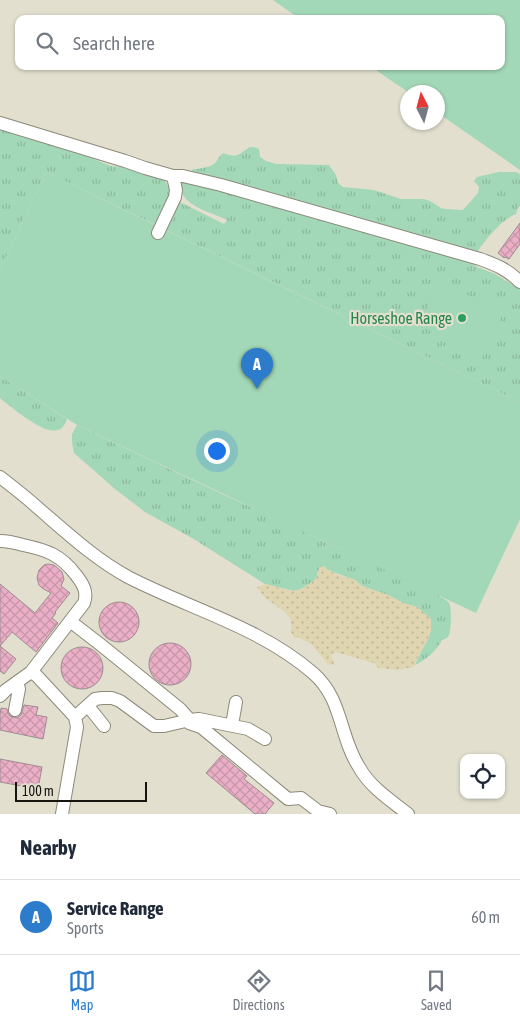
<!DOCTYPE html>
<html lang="en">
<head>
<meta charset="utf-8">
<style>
  body { margin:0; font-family:"Asap Condensed",sans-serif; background:#f6f6f7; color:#1f2937 }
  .controls { position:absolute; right:15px; bottom:15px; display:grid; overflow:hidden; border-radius:10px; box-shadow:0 1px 4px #0004 }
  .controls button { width:45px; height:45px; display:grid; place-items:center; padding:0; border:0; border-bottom:1px solid #e0e1e3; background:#fff; color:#1f2937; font:25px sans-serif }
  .compass { position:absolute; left:400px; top:85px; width:45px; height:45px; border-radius:50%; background:#fff; box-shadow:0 1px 4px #0004; rotate:354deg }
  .scale { position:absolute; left:15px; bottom:12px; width:132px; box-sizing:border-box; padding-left:5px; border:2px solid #15140e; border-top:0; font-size:14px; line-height:18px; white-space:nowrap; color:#15140e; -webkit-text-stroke:4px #e2dfce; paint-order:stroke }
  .you { position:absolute; left:216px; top:450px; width:18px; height:18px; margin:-12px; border:4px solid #fff; border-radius:50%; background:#1a73e8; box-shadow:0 0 0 8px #1a73e833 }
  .badge { display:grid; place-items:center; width:32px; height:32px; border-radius:50%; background:#2d7ccc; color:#fff; font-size:16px; font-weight:700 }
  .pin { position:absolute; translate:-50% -41px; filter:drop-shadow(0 1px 2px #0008) }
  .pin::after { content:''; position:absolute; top:26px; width:18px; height:15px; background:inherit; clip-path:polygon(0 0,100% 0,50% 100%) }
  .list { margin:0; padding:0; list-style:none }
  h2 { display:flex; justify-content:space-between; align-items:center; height:65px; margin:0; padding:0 20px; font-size:21px }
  h2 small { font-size:16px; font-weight:400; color:#747a83 }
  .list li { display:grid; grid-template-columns:32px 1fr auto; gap:15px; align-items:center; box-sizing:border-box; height:75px; padding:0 20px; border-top:1px solid #e0e1e3 }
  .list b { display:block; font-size:19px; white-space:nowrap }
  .list p { margin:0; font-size:16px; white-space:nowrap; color:#747a83 }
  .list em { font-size:16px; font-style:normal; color:#747a83 }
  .icon { flex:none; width:28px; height:28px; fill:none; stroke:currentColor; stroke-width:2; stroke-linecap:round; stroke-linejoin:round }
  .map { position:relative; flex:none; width:520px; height:814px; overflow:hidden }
  .search { position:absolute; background:#fff; box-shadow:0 1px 4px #0004; left:15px; right:15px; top:15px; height:55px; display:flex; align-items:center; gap:12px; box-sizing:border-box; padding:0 18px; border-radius:10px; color:#747a83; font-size:19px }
  .sheet { height:140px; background:#fff }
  nav { display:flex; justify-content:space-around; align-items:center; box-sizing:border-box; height:70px; border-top:1px solid #e0e1e3; background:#fff; font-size:14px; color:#747a83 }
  nav a { display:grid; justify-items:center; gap:2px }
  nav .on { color:#2d7ccc }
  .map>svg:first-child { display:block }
</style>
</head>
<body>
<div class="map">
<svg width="520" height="814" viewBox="0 0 520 814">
  <defs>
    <pattern id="grass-tufts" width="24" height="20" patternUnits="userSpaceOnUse" patternTransform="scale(1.25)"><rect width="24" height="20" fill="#a2d7b7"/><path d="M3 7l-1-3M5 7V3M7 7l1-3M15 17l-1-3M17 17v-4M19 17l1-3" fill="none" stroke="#8bb89c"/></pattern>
    <pattern id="sand-dots" width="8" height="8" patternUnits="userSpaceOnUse" patternTransform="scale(1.25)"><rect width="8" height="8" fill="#dfd5b0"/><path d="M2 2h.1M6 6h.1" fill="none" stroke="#beb696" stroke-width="1.8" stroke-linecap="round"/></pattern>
    <pattern id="building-cross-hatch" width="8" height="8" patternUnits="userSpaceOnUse" patternTransform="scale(1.25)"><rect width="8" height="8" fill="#eaafc6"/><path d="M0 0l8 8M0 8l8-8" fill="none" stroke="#c896a9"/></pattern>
  </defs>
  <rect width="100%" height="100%" fill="#e2dfce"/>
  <!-- grass -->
  <path fill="url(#grass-tufts)" d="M0,127l90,30 6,3 15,6 10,1 38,11 6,3 6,10 -13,35 -112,-54 -46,98z
    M250,147h4l5,2 1,8 6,4 11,3 52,1 7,10 2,8 5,4 31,3 27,9h23l8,3 9,6 4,1 18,1 15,-17 1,-6 -5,-6 3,-4 22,-5h17l4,2v31l-3,5 -1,4c-14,5 -30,25 -39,38l-287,-79 3,-4c6,0 18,-2 22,-6 3,-3 4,-7 8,-10 16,6 15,1 27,-6z
    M187,181l277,77 13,9 18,7 25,15v113l-356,-173 14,-26 2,-1 44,22 3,-4c-16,-8 -47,-14 -47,-36z
    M0,376l67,43c-2,5 -4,10 -10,11 -13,5 -44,-22 -55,-30l-2,-2z
    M77,425l145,69 78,35 8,5 34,16 3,-1 94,45v2c4,2 8,4 10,7 3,5 2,27 0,32 -2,4 -4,4 -7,5 -6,11 -16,20 -27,25l9,-20 4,-5 3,-10 -1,-11 -13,-12 -14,-4 -15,-8 -26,-9 -7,-6 -35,-13 -3,7v3l-3,4 -13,8 -7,2 -29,-7 -73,-46 -47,-26 -30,-23 -41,-36 -2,-11v-8z"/>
  <!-- sand -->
  <path fill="url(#sand-dots)" d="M324,566l4,4 13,6 14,4 7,6 26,9 15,8 14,4 14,12c2,21 -11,30 -17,48l-17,3 -19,-2 -4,-5 -39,-11 -4,3 4,10 -7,-1 -17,-20 -13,-7 -4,1 -3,-6v-12l-5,-7 -22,-16 -7,-10 9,-3 17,5 11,2 7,-2 13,-8 3,-4v-2l3,-8z"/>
  <!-- pitch -->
  <path fill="#a2d7b7" d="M273,0h247v170l-82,-57v-21h-30l-38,-26h131v-47h-201z
    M46,172l474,230v117l-44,94 -399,-188 -77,-49v-106z
    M439,284l65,25 -16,44 -7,5 -62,-33z"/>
  <!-- building -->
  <path fill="url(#building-cross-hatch)" stroke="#9f8c93" d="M520,223v21l-11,15 -4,-2 -1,1 -6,-5z
    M48,564l6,1 8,7 2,7 -3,7 9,7 -15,19 1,1 -4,5 6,5 -22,29 -24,-20 -12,14v-62l35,29 16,-20 -9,-5 -3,-3 -2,-7 2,-8 5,-5z
    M99 622a20 20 0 1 1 40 0a20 20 0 1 1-40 0Z
    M149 664a21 21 0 1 1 42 0a21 21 0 1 1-42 0Z
    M0,646l16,13 -12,15 -4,-3z
    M61 668a21 21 0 1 1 42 0a21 21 0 1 1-42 0Z
    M24,705l14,2 -2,8 11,2 -4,22 -43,-9v-15l1,-7 6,1 1,4 2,3 7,2 4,-3z
    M222,755l25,21 -3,3 30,24 -9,11h-10l-49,-41z
    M0,759l42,8 -4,22 -38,-7z"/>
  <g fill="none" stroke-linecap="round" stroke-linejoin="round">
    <!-- minor casing -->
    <g stroke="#8d8a7a" stroke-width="14">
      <path id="minor" d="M0,123l125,38 20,7 28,8h10l38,9 259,74c17,6 28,11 40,23
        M158,233l17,-36 1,-7 -3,-14
        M0,477c13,10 26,20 38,31 29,25 57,51 90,69 62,32 132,50 185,96 30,26 26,63 46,94 11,20 31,33 49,47
        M0,541c8,0 16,2 23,4 24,5 38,10 53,30 7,9 12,17 8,28l-53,69 6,4 38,41 2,10 -15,87
        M70,621l31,24 79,64 10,11
        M0,696l6,-6 25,-18
        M88,706l16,20
        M15,710l4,-21 -2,-7
        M75,717l20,-18 7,-1h10l8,3 34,25h10l26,-6 9,-1 49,10 17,10
        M189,723l12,4 87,72 13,-1 17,13 12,3
        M232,725l4,-23"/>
    </g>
    <!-- minor -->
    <use href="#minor" stroke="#fff" stroke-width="12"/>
  </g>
  <!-- markers -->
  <circle fill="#2e9e5b" stroke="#e2dfce" stroke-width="2" cx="462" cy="318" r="5"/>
  <g text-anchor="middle" stroke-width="4.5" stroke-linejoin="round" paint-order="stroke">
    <!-- leisure labels -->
    <g font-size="16" fill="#27864d" stroke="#e2dfce" text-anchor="end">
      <text x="452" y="324">Horseshoe Range</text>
    </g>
  </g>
</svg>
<div class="controls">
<button><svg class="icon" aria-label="locate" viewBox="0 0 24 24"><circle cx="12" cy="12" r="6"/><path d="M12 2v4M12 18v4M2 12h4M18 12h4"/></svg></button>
</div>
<svg class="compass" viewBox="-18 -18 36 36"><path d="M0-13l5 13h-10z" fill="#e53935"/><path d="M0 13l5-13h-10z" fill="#747a83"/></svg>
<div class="scale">100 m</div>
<div class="you"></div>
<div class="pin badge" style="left:257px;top:389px">A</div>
<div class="search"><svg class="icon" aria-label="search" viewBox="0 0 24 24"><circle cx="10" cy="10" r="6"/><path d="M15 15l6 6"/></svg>Search here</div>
</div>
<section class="sheet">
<h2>Nearby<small></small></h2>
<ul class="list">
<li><span class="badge">A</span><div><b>Service Range</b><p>Sports</p></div><em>60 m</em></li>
</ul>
</section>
<nav>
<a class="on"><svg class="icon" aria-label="map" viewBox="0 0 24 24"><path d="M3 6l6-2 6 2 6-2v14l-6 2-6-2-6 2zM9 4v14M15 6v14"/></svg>Map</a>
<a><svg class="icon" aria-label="directions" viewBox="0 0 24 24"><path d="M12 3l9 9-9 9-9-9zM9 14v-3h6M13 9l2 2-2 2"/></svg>Directions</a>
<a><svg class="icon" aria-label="saved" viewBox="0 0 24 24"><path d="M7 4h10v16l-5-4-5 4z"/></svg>Saved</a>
</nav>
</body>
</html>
